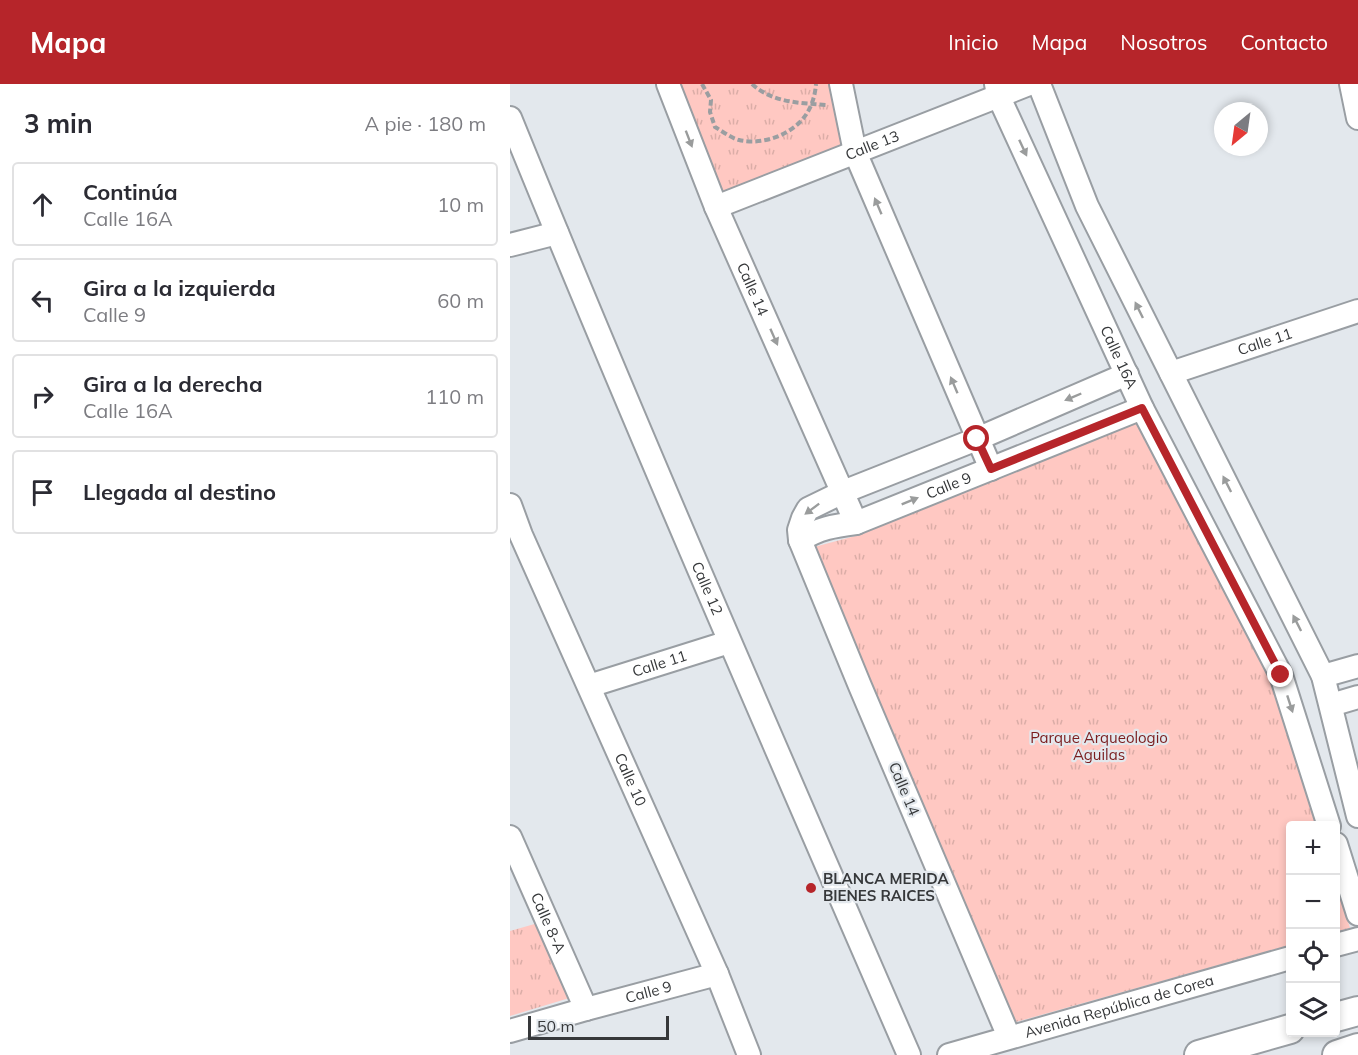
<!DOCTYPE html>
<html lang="es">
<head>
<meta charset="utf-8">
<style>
  body { margin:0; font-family:Mulish,sans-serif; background:#f2f2f3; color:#2b2b33 }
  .controls { position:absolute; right:18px; bottom:18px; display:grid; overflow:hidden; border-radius:6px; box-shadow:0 3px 9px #0003 }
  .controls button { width:54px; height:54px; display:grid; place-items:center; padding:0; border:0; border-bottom:2px solid #e1e1e2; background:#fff; color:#2b2b33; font:30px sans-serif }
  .compass { position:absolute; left:704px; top:18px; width:54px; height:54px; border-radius:50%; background:#fff; box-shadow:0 3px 9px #0003; rotate:209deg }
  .scale { position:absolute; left:18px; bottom:15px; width:141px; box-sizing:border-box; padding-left:6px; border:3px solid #36383a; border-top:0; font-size:16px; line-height:21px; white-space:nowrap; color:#36383a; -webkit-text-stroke:4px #e3e8ed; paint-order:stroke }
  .stop { position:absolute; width:18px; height:18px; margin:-14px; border:4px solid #b6252a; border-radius:50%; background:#fff }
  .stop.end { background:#b6252a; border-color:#fff; box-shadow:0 2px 6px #0008 }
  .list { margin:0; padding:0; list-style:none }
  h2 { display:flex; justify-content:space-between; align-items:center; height:78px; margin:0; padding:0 24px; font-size:26px }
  h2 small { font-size:20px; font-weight:400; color:#7c7c81 }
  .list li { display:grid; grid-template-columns:39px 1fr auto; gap:18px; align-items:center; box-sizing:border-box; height:84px; margin:0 12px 12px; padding:0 12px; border:2px solid #e1e1e2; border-radius:6px }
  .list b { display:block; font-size:22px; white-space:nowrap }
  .list p { margin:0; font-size:20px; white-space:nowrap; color:#7c7c81 }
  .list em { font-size:20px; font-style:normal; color:#7c7c81 }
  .icon { flex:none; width:33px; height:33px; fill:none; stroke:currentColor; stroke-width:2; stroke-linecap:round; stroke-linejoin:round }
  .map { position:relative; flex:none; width:848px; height:971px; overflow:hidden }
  header { display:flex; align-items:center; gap:36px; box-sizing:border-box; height:84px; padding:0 30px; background:#b6252a; color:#fff }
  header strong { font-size:28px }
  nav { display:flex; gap:33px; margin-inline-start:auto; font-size:21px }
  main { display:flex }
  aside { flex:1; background:#fff }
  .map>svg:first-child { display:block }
</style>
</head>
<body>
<header>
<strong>Mapa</strong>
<nav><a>Inicio</a><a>Mapa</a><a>Nosotros</a><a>Contacto</a></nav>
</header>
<main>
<aside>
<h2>3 min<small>A pie · 180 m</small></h2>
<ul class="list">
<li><svg class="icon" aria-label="ahead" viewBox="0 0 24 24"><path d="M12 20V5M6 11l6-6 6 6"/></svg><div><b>Continúa</b><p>Calle 16A</p></div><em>10 m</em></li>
<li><svg class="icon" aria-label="left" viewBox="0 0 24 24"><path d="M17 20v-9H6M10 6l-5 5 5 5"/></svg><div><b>Gira a la izquierda</b><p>Calle 9</p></div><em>60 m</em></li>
<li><svg class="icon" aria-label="right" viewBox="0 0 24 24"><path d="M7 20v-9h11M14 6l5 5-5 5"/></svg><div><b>Gira a la derecha</b><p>Calle 16A</p></div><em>110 m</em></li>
<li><svg class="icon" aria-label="arrive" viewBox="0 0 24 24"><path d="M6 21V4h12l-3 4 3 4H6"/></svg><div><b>Llegada al destino</b></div></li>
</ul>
</aside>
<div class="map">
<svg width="848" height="971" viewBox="0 0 848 971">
  <defs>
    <pattern id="park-tufts" width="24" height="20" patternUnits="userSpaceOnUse" patternTransform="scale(1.5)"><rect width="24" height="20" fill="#ffc8c2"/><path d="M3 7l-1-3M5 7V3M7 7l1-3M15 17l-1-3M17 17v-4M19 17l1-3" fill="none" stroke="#dbada7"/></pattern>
  </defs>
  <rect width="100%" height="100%" fill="#e3e8ed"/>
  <!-- park -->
  <path fill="url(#park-tufts)" d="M168,0h154l14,65 -125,48z
    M626,339l137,256 45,146 -28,1v119l-274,77 -202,-475 45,-12z
    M826,798l14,46 -14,4z
    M35,837l31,75 -66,20v-85z"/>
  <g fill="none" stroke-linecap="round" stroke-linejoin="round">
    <!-- minor casing -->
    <g stroke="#999ea3" stroke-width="26">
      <g id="minor">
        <path id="s1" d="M158,0l48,123 140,316"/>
        <path d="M331,0l14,68 136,317"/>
        <path id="s2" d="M486,0l2,11 144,313 139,267 48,151"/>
        <path d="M529,0l48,122 236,470 35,140"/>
        <path d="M841,0l7,34"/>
        <path id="s3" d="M0,34c128,315 264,626 399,937"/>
        <path id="s4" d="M206,123l313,-123"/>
        <path d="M0,161l47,-12"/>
        <path id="s5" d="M661,289l187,-62"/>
        <path id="s6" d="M0,421l11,30 196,439 32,81"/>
        <path id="s7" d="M290,456c20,-12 33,-14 56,-17l286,-115"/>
        <path d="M813,592l35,-10"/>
        <path id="s8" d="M79,602l140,-44"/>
        <path d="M821,621l27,-8"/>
        <path id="s9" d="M0,753l76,172"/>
        <path d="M826,760l22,70"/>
        <path d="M826,861l22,-6"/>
        <path id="s10" d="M0,947l76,-22 131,-35"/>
        <path d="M499,953l-149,-351 -60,-146 -1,-10 4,-12 5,-9 35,-17 134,-53 150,-65"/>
        <path id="s11" d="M439,971l341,-97"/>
      </g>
    </g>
    <!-- major casing -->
    <g stroke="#999ea3" stroke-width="32">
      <path id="major" d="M826,933l22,-6
        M689,971l91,-26
        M827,971l21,-7"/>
    </g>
    <!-- path -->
    <path stroke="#9a9ea1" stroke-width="4" stroke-dasharray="6 3" stroke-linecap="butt" d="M192,0l9,16 -1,12 5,15c7,4 16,11 24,13 21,5 46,-3 61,-18 10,-10 15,-24 16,-38
      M242,0c21,19 48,19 75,21"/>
    <!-- minor -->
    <use href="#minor" stroke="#fff" stroke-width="22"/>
    <!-- major -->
    <use href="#major" stroke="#fff" stroke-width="28"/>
  </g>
  <!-- one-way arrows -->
  <defs><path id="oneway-solid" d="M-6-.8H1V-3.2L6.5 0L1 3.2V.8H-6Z" transform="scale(1.5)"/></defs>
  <g fill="#9a9c9c">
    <use href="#oneway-solid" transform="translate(179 55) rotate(69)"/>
    <use href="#oneway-solid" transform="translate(513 64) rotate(65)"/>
    <use href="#oneway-solid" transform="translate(368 122) rotate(-113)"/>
    <use href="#oneway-solid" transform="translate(629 226) rotate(-116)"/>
    <use href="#oneway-solid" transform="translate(264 253) rotate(66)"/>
    <use href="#oneway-solid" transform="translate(444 301) rotate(-113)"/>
    <use href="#oneway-solid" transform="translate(563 313) rotate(157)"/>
    <use href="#oneway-solid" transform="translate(717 400) rotate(-117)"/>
    <use href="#oneway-solid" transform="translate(400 417) rotate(-22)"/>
    <use href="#oneway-solid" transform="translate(302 425) rotate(143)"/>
    <use href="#oneway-solid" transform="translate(787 539) rotate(-117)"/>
    <use href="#oneway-solid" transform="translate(780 620) rotate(72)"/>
  </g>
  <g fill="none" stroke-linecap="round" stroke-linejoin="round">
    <!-- route -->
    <path stroke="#b6252a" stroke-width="8" d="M467,355l14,30 151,-61 139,267"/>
  </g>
  <!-- markers -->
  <circle fill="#b6252a" stroke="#e3e8ed" stroke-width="2" cx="301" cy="804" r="6"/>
  <g text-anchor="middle" stroke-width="4.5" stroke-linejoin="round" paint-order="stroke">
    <!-- street labels -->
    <g font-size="15" fill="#36383a" stroke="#e3e8ed">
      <text dy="5" stroke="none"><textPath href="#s4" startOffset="168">Calle 13</textPath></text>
      <text dy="5" stroke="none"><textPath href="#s1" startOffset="222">Calle 14</textPath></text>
      <text dy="5" stroke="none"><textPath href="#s5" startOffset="99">Calle 11</textPath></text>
      <text dy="5" stroke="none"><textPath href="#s2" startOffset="300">Calle 16A</textPath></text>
      <text dy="5" stroke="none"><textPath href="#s7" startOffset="159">Calle 9</textPath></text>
      <text dy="5" stroke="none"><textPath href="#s3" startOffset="510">Calle 12</textPath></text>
      <text dy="5" stroke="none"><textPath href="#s8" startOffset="74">Calle 11</textPath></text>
      <text dy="5" stroke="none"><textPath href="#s6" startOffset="300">Calle 10</textPath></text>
      <text transform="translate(394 705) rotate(67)" y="5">Calle 14</text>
      <text dy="5" stroke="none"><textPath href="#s9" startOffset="94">Calle 8-A</textPath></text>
      <text dy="5" stroke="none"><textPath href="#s10" startOffset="144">Calle 9</textPath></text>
      <text dy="5" stroke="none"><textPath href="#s11" startOffset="177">Avenida República de Corea</textPath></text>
    </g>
    <!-- park labels -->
    <g font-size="15" fill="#7a1d1e" stroke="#e3e8ed">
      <text x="589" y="659">Parque Arqueologio<tspan x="589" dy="17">Aguilas</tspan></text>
    </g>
    <!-- poi labels -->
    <g font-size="15" font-weight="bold" fill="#36383a" stroke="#e3e8ed" text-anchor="start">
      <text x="313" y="800">BLANCA MERIDA<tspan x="313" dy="17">BIENES RAICES</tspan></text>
    </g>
  </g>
</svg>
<div class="controls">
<button>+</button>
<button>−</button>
<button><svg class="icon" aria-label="locate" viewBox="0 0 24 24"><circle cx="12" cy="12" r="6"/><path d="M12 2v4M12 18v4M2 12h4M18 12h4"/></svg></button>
<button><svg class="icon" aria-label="layers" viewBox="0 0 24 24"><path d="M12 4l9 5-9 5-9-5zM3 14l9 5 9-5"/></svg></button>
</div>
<svg class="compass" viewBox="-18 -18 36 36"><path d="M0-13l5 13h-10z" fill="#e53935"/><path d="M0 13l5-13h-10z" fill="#7c7c81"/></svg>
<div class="scale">50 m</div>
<div class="stop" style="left:467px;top:355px"></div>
<div class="stop end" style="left:771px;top:591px"></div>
</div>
</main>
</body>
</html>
